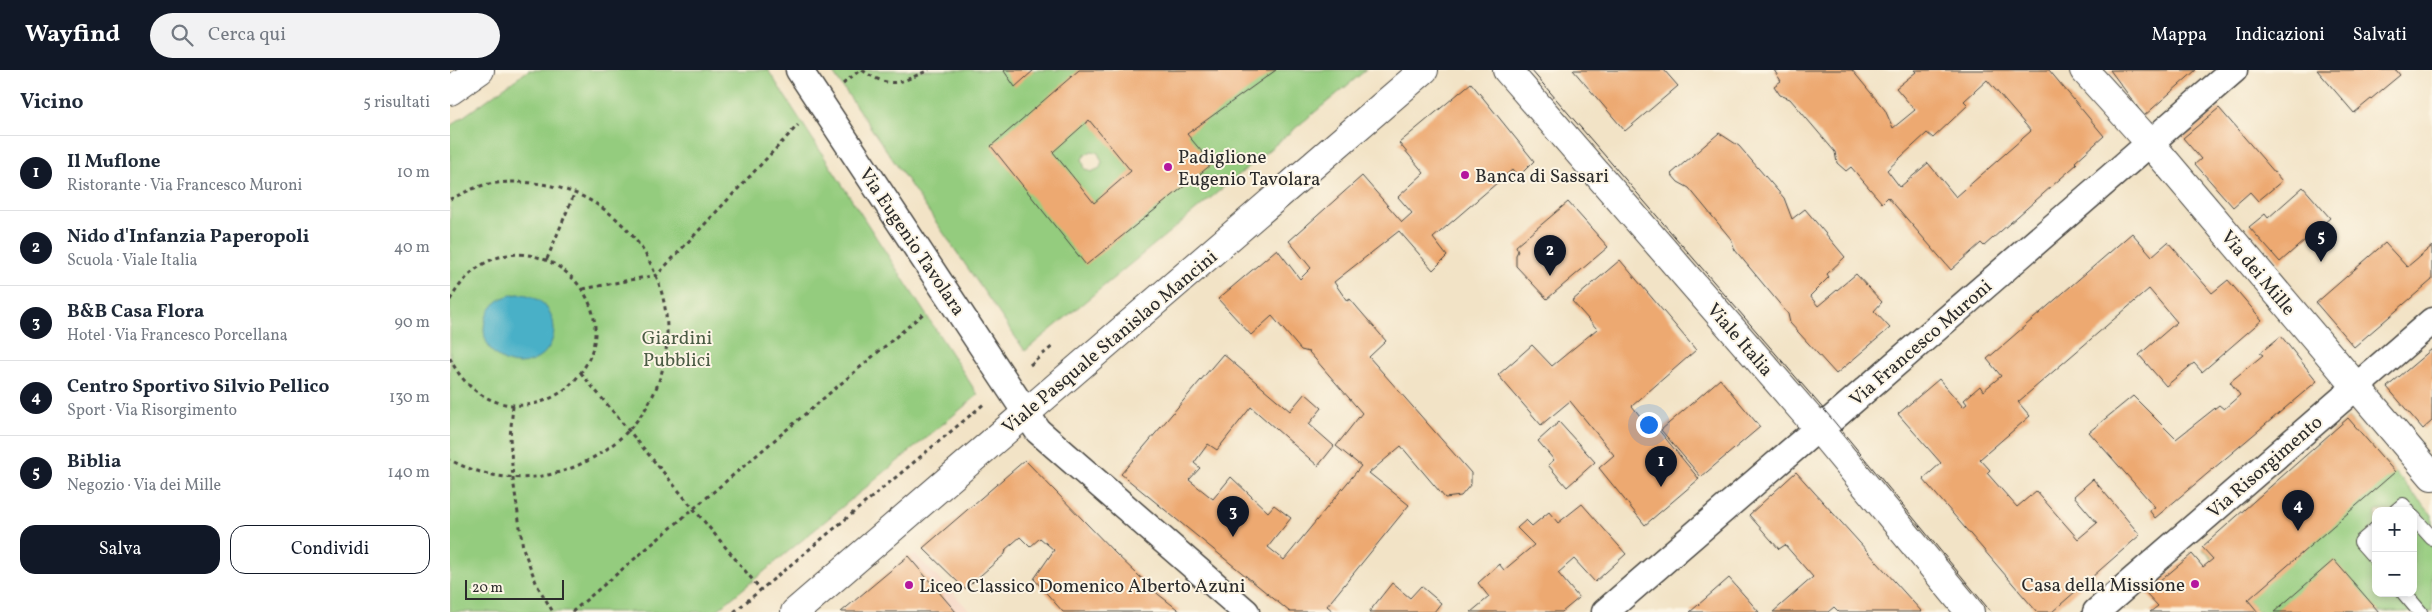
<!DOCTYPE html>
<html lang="it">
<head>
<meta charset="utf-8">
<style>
  body { margin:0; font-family:Vollkorn,serif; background:#f2f2f3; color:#1f2937 }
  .controls { position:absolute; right:15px; bottom:15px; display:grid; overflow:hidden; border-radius:10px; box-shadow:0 2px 8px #0003 }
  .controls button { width:45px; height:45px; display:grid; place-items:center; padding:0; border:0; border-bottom:1px solid #e0e1e3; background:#fff; color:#1f2937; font:25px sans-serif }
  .scale { position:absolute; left:15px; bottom:12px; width:99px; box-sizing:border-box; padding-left:5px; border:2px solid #2b2b2b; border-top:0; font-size:14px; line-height:18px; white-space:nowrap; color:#2b2b2b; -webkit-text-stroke:4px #fcf5e5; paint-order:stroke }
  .you { position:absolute; left:1198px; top:354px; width:18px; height:18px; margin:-12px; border:4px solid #fff; border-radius:50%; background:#1a73e8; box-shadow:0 0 0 8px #1a73e833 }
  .badge { display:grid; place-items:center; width:32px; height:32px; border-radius:50%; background:#111827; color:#fff; font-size:16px; font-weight:700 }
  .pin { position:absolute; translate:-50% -41px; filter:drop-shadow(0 1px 2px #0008) }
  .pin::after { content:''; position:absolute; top:26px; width:18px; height:15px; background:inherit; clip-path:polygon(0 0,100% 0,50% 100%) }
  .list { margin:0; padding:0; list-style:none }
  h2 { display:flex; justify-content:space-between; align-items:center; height:65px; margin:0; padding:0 20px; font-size:21px }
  h2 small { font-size:16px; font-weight:400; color:#747a83 }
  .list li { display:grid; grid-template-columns:32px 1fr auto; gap:15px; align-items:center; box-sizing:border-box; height:75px; padding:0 20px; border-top:1px solid #e0e1e3 }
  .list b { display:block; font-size:19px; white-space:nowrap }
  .list p { margin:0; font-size:16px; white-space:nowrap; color:#747a83 }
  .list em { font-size:16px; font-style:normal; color:#747a83 }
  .actions { display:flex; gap:10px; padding:15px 20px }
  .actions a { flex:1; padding:11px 0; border:1px solid #111827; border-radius:15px; text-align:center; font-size:18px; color:#111827 }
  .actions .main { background:#111827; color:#fff }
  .icon { flex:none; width:28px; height:28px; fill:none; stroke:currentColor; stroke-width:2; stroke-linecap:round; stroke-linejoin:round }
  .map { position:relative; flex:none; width:1982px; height:542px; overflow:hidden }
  header { display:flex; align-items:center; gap:30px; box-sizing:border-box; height:70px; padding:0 25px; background:#111827; color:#fff }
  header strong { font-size:24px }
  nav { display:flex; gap:28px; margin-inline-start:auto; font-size:18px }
  .search { width:350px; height:45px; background:#f2f2f3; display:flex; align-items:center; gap:12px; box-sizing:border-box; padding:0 18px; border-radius:28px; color:#747a83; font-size:19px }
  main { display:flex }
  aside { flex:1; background:#fff }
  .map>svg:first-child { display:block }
</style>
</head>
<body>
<header>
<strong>Wayfind</strong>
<div class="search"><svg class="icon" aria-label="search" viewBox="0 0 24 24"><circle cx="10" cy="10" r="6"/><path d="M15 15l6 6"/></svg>Cerca qui</div>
<nav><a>Mappa</a><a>Indicazioni</a><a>Salvati</a></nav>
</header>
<main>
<aside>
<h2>Vicino<small>5 risultati</small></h2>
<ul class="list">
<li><span class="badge">1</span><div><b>Il Muflone</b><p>Ristorante · Via Francesco Muroni</p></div><em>10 m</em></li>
<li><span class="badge">2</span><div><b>Nido d'Infanzia Paperopoli</b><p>Scuola · Viale Italia</p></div><em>40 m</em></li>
<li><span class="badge">3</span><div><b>B&amp;B Casa Flora</b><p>Hotel · Via Francesco Porcellana</p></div><em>90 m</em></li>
<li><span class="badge">4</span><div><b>Centro Sportivo Silvio Pellico</b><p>Sport · Via Risorgimento</p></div><em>130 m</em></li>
<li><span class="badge">5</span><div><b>Biblia</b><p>Negozio · Via dei Mille</p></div><em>140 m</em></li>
</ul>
<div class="actions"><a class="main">Salva</a><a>Condividi</a></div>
</aside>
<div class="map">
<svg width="1982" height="542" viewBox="0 0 1982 542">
  <rect width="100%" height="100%" fill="#fcf5e5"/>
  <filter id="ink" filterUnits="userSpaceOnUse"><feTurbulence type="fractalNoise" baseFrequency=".02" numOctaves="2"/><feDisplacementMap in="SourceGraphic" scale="10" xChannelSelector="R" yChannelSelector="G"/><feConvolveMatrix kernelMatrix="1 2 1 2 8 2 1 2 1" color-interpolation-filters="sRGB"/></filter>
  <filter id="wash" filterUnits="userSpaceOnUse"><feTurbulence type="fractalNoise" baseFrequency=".0096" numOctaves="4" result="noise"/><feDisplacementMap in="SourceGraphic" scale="20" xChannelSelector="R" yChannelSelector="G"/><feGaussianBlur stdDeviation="1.12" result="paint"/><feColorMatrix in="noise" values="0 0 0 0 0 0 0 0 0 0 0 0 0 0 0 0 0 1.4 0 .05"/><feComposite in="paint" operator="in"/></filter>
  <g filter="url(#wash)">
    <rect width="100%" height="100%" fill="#f2e3c6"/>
    <!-- built -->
    <path fill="#f5d3c1" d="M466,485l55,57h-130l67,-56z"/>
    <!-- green -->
    <path fill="#94cc7e" stroke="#607c54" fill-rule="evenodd" d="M79,0h239l210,325 -263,217h-265v-486z
      M381,0h535l-341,281zM642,81l6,2 4,9 -2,6 -9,4 -6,-3 -3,-10 4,-5z
      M1898,348l84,97v97h-174l-56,-64zM1926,441h37v82h-37z"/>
    <!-- water -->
    <path fill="#49b0c7" stroke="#3a6e79" d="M34 259a35 35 0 1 1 70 0a35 35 0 1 1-70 0Z"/>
    <g id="blocks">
      <!-- building -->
      <path fill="#eda971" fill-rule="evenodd" d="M555,0h29l-19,17 -11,-16z
        M629,0h197l-89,64 25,30 -126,101 -95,-119zM639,50l42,51 -37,32 -41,-51z
        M1123,0h91l14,16 -53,45z
        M1324,0h78l33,40 8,18 22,-18 -19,-22 20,-16 -2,-2h135l55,66 -29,26 2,2 -93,82 -3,-3 -30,27 -63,-73 -6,6 -31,-36 -5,4 -9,-8 -2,-11 -45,-53 -10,-4 -6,-9 7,-5zM1537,10l44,51 -75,66 -28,-34 -28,24 -13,-17 40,-37 6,5 35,-33 -4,-4z
        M1660,0h86l-52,46z
        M1867,0h79l4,5 -46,38z
        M1021,13l63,78 -16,16 -6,-7 -79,68 14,18 -14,14 -34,-39 -65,51 13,19 3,-2 36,42 -17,16 102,116v11l-10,12 -16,2 -44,-52 -32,27 40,32 -82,101 7,6h-44l-169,-138 102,-120 67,57 15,-18 17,15 -13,16 25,22 -16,20 -67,-59 -34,43 -9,-6 -14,19 6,5 -11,12 24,19 18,-22 37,35 6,-7 17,13 -23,29 16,13 77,-94 -25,-20 26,-33 -53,-61 -8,-2 -29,-34 -21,19 -33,-36 59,-50 23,30 11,-11 -22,-27 73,-65 40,46 10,-9 -14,-16 26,-24 -25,-30z
        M1769,38l63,73 -24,20 -8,-9 -17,15 -38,-43 6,-5 -18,-21z
        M1269,63l20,13 45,52 8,21 13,-10 40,48 -18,17 2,3 -19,19 8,10 38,-32 26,28 -8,9 16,17 -54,46 -46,-51 -2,-9 -53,-64 -4,-11 -42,-51 -11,-6 -7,-8z
        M1853,117l27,31 -50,44 -31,-35 16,-13 3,4z
        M1118,132l40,45 -61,52 -31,-33v-11l2,-4 -2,-5z
        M1682,163l20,23 16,-14 44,51 16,-13 34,40 -60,52 -8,-9 -28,23 -27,-31 38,-33 -28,-33 -131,113 12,14 -50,43 10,11 -3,3 30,34 19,-16 42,48 19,-16 -23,-27 19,-17 47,56 -88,77h-15l-114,-133 18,-16 -43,-49 41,-35 24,28 4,-3 -3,-4 16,-14 3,5 18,-15 -14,-17z
        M1935,173l22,24 25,-21v34l-78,67 -38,-44z
        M1170,190l76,90 -64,56 16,20 4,-4 47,57 -54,46 -46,-57 15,-13 -44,-54 -29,24 -43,-50 34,-30 20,21 45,-37 -25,-28z
        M1831,266l36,45 -162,137 -6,-8 6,-3 -66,-75 44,-36 43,43 43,-34 5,4 16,-14 -10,-13 33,-27 -3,-2z
        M1982,279v72l-9,8 -36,-42z
        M1270,309l40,48 -59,50 -40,-47z
        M1898,348l47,54 -147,128 10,12h-108l8,-6 -12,-13 46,-39 11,13 10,-8 -11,-12z
        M1109,352l36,40 -28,25 -19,-22 6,-5 -16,-19z
        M575,390l91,94 42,40 23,18h-118l-29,-33 20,-29 -14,-12 -10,9 -10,-10 -14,12 -1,5 -40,35 -42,-41z
        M1346,402l126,140h-83l-5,-5 -6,5h-55l40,-35 -28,-32 -6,4 -30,-34z
        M1132,434l44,50 -31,28 -21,-23 -16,14 21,25 -17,14h-91l18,-15 -11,-14 21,-19 5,6 30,-25 -17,-17 9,-8 6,6 17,-14 9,11z
        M458,486l48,56h-115z
        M1884,490l45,52h-105z
        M1279,508l30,34h-69z
        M942,513l18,15 11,-12 20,17 -7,9h-65z"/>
    </g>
  </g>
  <g filter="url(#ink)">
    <use href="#blocks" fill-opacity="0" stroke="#494742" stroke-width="1"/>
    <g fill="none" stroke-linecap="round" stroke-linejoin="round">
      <!-- service casing -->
      <g stroke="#494742" stroke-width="16">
        <path id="service" d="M1946,441l7,-6 5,6
          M1963,447l19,21
          M1926,459l-15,13 15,17
          M1954,523l16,19"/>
      </g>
      <!-- minor casing -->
      <g stroke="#494742" stroke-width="29">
        <path id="minor" d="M349,0l239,361 208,181
          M1155,542l213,-184 14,-9 402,-349
          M1646,542l336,-291"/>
      </g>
      <!-- tertiary casing -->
      <g stroke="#494742" stroke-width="30">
        <path id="tertiary" d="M1057,0l311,358 152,184
          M1634,0l66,73 282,333"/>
      </g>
      <!-- secondary casing -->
      <g stroke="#494742" stroke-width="30">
        <path id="secondary" d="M0,21l30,-21
          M345,542l629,-542"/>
      </g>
      <!-- path -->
      <path stroke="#494742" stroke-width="3" stroke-dasharray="4 4" stroke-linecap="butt" d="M412,0c29,20 37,13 67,0
        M393,14l17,-14
        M0,129c12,-5 26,-13 39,-15 181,-26 249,214 85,283 -41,17 -85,13 -124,-7
        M97,189l28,-67
        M133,219l74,-14 141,-150
        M0,230c62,-109 197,1 124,81 -15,16 -37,26 -61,24 -29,-2 -52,-22 -63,-47
        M580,295l24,-20
        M131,303l180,217
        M63,336l-3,31 3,42 10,69 14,37 16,27
        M122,542l352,-299
        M284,542l251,-209"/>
      <!-- service -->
      <use href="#service" stroke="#fff" stroke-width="14"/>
      <!-- minor -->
      <use href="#minor" stroke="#fff" stroke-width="26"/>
      <!-- tertiary -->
      <use href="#tertiary" stroke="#fff" stroke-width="28"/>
      <!-- secondary -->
      <use href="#secondary" stroke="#fff" stroke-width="28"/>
      <!-- tram -->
      <path stroke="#2b2b2b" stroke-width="1" d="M1081,0l301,349 159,193"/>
    </g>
  </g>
  <!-- markers -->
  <g fill="#b5179e" stroke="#fcf5e5" stroke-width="2">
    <circle cx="718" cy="97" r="5"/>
    <circle cx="1015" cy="105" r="5"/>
    <circle cx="1745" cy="514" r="5"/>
    <circle cx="459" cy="515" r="5"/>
  </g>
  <g text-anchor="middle" stroke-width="4" stroke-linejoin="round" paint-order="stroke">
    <!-- poi labels -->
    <g font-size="19" fill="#2b2b2b" stroke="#fcf5e5" text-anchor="start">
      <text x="728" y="93">Padiglione<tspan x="728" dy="22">Eugenio Tavolara</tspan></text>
      <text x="1025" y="112">Banca di Sassari</text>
      <text x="1735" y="521" text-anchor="end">Casa della Missione</text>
      <text x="469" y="522">Liceo Classico Domenico Alberto Azuni</text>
    </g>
    <!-- street labels -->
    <g font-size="19" fill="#2b2b2b" stroke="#fcf5e5">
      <text transform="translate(463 171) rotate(56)" y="7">Via Eugenio Tavolara</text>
      <text transform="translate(1809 202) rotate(50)" y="7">Via dei Mille</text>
      <text transform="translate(1291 269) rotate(49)" y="7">Viale Italia</text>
      <text transform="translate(659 271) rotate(-40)" y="7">Viale Pasquale Stanislao Mancini</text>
      <text transform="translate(1470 272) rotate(-41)" y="7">Via Francesco Muroni</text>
      <text transform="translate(1814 396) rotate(-41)" y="7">Via Risorgimento</text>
    </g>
    <!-- park labels -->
    <g font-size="19" fill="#4a5b44" stroke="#fcf5e5">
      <text x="227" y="274">Giardini<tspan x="227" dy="22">Pubblici</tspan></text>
    </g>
  </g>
</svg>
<div class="controls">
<button>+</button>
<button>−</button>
</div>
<div class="scale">20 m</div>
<div class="you"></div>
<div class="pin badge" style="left:1211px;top:417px">1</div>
<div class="pin badge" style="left:1100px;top:206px">2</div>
<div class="pin badge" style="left:783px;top:467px">3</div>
<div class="pin badge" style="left:1848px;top:461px">4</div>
<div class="pin badge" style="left:1871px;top:192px">5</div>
</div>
</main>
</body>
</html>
